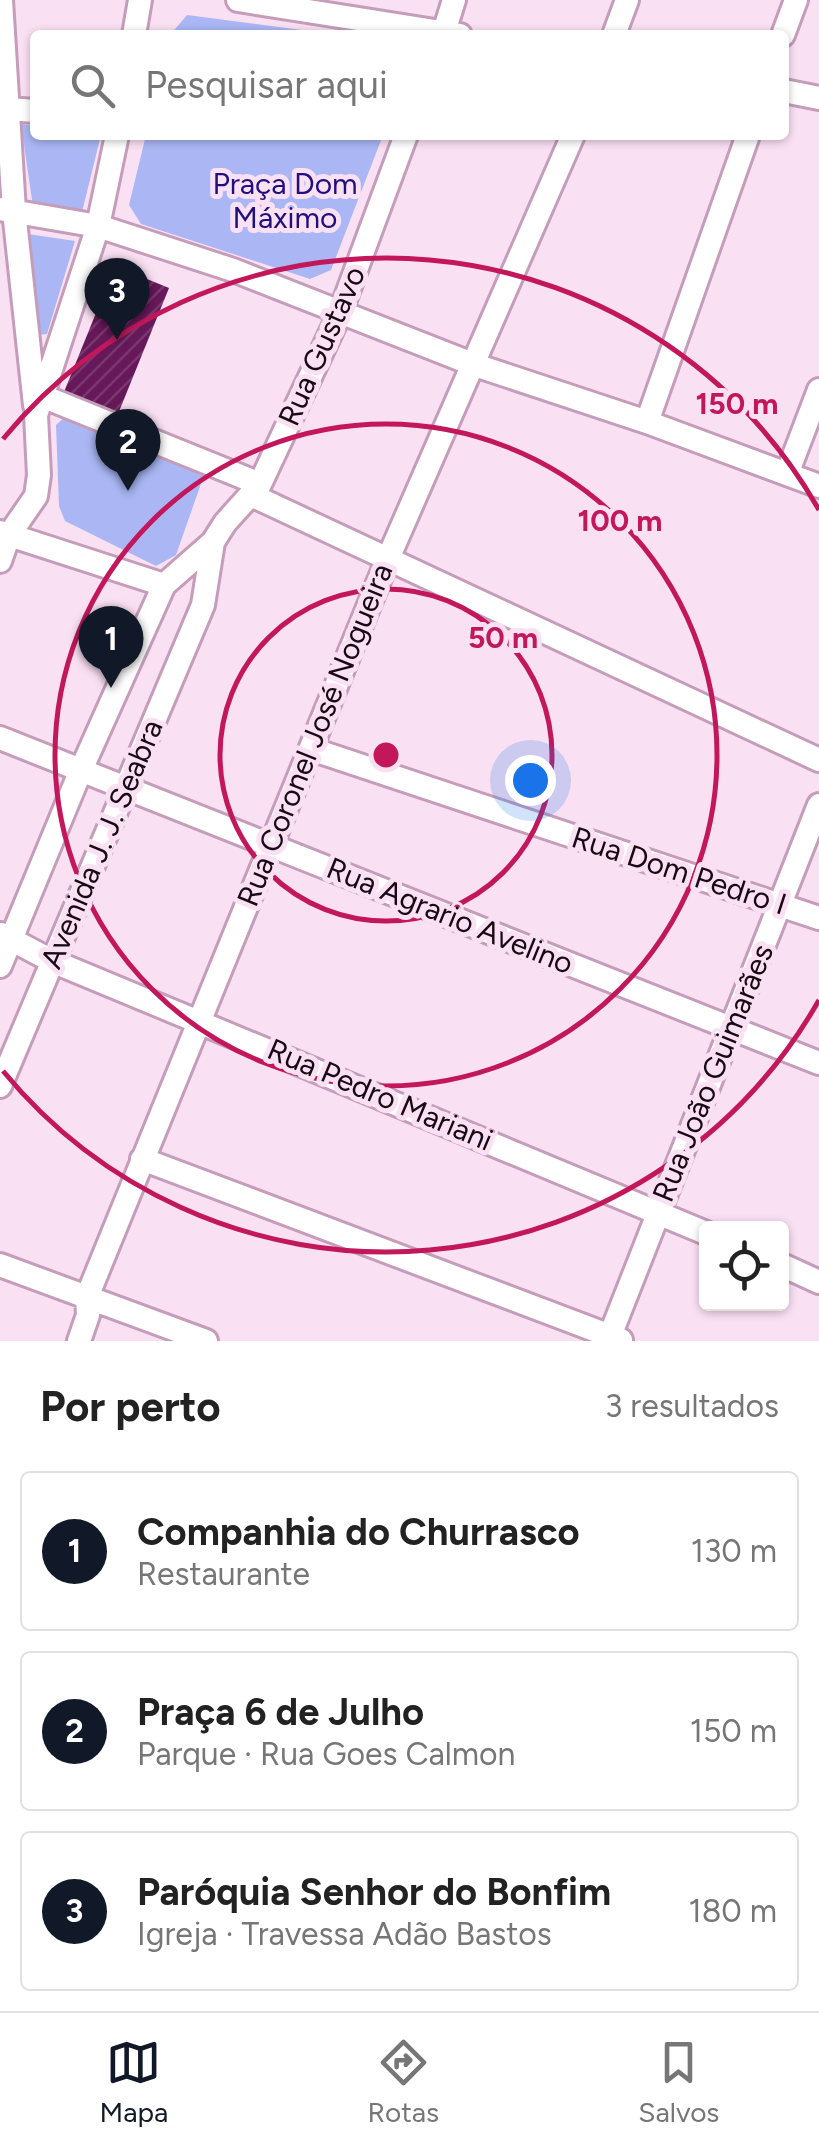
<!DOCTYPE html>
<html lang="pt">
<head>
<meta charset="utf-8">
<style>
  body { margin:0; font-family:Figtree,sans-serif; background:#f6f6f6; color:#222 }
  .controls { position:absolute; right:30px; bottom:30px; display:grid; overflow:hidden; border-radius:10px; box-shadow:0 2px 8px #0004 }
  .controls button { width:90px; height:90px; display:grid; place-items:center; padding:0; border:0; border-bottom:2px solid #e0e0e0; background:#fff; color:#222; font:50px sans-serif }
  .you { position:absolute; left:530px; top:780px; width:35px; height:35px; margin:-25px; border:8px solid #fff; border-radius:50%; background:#1a73e8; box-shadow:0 0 0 15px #1a73e833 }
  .badge { display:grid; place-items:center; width:65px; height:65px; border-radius:50%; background:#111827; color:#fff; font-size:32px; font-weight:700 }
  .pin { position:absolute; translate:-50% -82px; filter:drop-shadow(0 2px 5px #0008) }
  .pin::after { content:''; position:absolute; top:52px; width:35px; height:30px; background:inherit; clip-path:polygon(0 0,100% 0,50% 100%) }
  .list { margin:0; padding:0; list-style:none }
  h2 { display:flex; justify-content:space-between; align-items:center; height:130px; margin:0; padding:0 40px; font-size:42px }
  h2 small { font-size:32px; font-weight:400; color:#767676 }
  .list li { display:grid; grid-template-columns:65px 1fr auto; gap:30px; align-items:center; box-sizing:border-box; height:160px; margin:0 20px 20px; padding:0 20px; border:2px solid #e0e0e0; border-radius:10px }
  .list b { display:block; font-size:38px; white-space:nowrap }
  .list p { margin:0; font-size:32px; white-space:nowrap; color:#767676 }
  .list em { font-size:32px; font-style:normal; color:#767676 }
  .icon { flex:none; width:55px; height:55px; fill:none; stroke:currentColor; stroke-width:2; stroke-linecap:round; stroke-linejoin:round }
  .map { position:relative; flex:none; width:819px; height:1341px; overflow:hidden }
  .search { position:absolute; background:#fff; box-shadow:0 2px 8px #0004; left:30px; right:30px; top:30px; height:110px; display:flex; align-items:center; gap:25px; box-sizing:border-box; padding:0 35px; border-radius:10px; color:#767676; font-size:38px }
  .sheet { height:670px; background:#fff }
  nav { display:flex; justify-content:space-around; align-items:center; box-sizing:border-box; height:140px; border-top:2px solid #e0e0e0; background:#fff; font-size:28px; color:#767676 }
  nav a { display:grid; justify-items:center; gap:5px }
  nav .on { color:#111827 }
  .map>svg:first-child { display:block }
</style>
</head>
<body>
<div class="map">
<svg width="819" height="1341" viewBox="0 0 819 1341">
  <defs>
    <pattern id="building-hatch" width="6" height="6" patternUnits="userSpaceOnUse" patternTransform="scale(2.5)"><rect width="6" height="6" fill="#67185a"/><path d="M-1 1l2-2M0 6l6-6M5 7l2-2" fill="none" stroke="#78386d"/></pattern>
  </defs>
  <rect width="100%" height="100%" fill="#fae0f3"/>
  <!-- green -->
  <path fill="#aab7f4" d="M187,15l153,20h-170z
    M21,124l14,2v9h66l-20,81 -48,-9z
    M146,135h237l-52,135 -21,9 -169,-55 -12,-19z
    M28,234l47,7 -28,93 -10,1z
    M65,417l139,58 -28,80 -20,11 -91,-45 -6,-15 -3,-81z"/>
  <!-- building -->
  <path fill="url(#building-hatch)" d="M115,266l54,22 -51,126 -54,-22z"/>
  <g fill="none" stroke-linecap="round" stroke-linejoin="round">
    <!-- minor casing -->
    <g stroke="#c59dba" stroke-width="28">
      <path id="minor" d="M1,0l13,211 21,194
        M238,0l222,35
        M134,35l6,-35
        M443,35l11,-35
        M614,35l13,-35
        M783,35l13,-35
        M784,91l35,7
        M8,109l27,2
        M0,209l98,17 135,44 242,95 172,57 172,64
        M42,396l218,88
        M647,422l101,-287
        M787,474l32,-84
        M251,495l568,265
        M0,532l164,53
        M0,561l9,-26 27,-39 3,-21 -3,-60 62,-189 19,-91
        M0,738l819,325
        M311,749l508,169
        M1,934l51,27 654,272
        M0,966l81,-196 83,-185 49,-43 12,-19 35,-39 80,-171 66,-178
        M0,1086l203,-481 10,-63
        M142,1159l479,181
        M0,1265l206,76
        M782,1265l37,17
        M79,1341l9,-26 -1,-18 300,-736 186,-426
        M608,1341l211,-536"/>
    </g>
    <!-- minor -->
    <use href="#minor" stroke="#fff" stroke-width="22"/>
  </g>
  <!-- distance rings -->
  <g fill="none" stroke="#c2185b" stroke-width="5">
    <circle cx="386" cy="755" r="166"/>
    <circle cx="386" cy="755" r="331"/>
    <path d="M819 1000A497 497 0 0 1 3 1071M3 439A497 497 0 0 1 819 510"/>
  </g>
  <g text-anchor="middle" stroke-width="10" stroke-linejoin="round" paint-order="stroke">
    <!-- park labels -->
    <g font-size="30" fill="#1f107c" stroke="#fae0f3">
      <text x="285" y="194">Praça Dom<tspan x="285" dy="34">Máximo</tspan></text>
    </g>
    <!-- street labels -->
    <g font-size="30" fill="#180a15" stroke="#fae0f3">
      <text transform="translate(322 346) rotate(-66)" y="10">Rua Gustavo</text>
      <text transform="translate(315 735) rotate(-68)" y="10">Rua Coronel José Nogueira</text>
      <text transform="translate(102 844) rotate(-67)" y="10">Avenida J. J. Seabra</text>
      <text transform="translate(679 871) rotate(18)" y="10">Rua Dom Pedro I</text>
      <text transform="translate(450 916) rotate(22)" y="10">Rua Agrario Avelino</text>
      <text transform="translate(713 1073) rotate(-68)" y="10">Rua João Guimarães</text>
      <text transform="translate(380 1095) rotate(23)" y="10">Rua Pedro Mariani</text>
    </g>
  </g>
  <circle cx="386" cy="755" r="15" fill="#c2185b" stroke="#fae0f3" stroke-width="5"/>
  <g font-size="30" text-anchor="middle" font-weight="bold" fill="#c2185b" stroke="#fae0f3" stroke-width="10" stroke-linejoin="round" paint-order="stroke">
    <text x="737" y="414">150 m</text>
    <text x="620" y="531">100 m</text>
    <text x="503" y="648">50 m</text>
  </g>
</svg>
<div class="controls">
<button><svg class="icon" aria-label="locate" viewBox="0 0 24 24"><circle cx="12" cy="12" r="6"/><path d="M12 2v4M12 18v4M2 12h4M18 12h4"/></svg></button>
</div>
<div class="you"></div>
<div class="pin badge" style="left:111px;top:688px">1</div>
<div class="pin badge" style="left:128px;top:491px">2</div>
<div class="pin badge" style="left:117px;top:340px">3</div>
<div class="search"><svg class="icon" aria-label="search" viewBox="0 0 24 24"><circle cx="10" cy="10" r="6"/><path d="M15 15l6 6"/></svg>Pesquisar aqui</div>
</div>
<section class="sheet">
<h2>Por perto<small>3 resultados</small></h2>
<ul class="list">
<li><span class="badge">1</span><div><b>Companhia do Churrasco</b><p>Restaurante</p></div><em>130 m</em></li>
<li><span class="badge">2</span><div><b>Praça 6 de Julho</b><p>Parque · Rua Goes Calmon</p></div><em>150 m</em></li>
<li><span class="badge">3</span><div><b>Paróquia Senhor do Bonfim</b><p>Igreja · Travessa Adão Bastos</p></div><em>180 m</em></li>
</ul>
</section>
<nav>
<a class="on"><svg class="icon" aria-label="map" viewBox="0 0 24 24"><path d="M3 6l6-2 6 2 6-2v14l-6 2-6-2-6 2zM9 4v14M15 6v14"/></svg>Mapa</a>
<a><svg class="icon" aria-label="directions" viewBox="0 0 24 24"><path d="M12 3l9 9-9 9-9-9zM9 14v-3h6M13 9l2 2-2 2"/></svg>Rotas</a>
<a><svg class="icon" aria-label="saved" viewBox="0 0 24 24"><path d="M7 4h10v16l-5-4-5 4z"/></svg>Salvos</a>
</nav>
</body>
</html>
